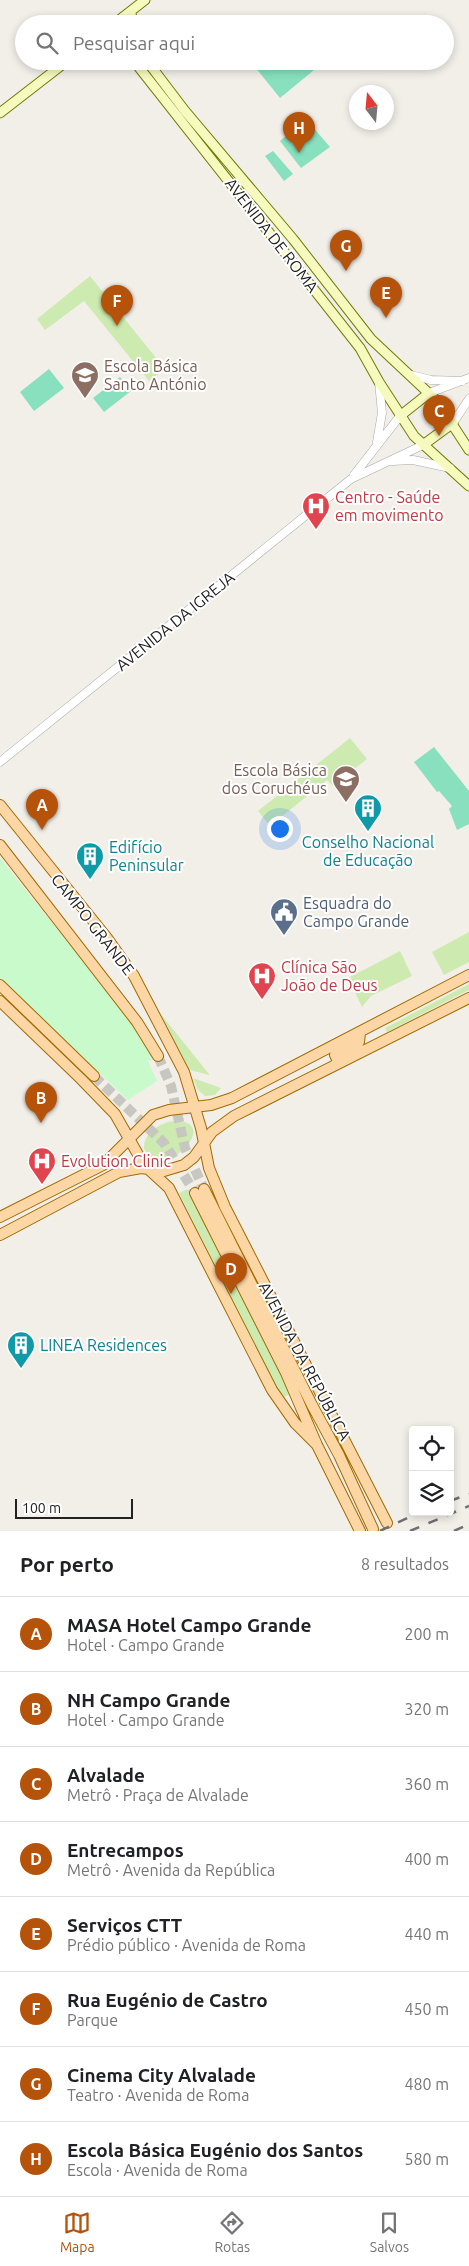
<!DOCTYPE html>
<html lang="pt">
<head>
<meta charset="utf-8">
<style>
  body { margin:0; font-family:Ubuntu,sans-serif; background:#f6f6f6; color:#202124 }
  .controls { position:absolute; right:15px; bottom:15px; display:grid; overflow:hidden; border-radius:5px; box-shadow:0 2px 8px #0003 }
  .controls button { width:45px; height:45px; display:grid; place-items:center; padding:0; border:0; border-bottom:1px solid #e0e0e0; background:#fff; color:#202124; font:25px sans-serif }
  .compass { position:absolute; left:349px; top:85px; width:45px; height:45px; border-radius:50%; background:#fff; box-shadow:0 2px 8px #0003; rotate:344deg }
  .scale { position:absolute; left:15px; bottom:12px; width:118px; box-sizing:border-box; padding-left:5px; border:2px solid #222; border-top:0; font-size:14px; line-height:18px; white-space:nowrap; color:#222; -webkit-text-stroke:4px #fff; paint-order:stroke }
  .you { position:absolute; left:279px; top:828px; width:18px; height:18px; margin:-12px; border:4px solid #fff; border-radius:50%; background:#1a73e8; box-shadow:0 0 0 8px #1a73e833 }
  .badge { display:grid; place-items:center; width:32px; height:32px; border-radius:50%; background:#b45309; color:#fff; font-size:16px; font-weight:700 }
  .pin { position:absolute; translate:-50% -41px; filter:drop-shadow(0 1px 2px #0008) }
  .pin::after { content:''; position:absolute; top:26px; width:18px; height:15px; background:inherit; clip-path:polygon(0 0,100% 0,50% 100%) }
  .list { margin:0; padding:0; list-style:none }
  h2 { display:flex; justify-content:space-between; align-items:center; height:65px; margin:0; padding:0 20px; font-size:21px }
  h2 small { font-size:16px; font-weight:400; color:#757577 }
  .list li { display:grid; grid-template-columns:32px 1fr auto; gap:15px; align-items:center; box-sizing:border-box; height:75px; padding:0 20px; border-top:1px solid #e0e0e0 }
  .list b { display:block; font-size:19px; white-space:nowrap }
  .list p { margin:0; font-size:16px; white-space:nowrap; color:#757577 }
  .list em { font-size:16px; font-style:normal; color:#757577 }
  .icon { flex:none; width:28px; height:28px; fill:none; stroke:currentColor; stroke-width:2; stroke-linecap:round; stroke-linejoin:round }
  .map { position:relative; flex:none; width:469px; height:1531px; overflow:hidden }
  .search { position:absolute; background:#fff; box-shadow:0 2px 8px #0003; left:15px; right:15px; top:15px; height:55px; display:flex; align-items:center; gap:12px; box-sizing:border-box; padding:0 18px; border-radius:28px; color:#757577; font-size:19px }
  .sheet { height:665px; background:#fff }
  nav { display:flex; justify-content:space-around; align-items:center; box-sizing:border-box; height:70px; border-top:1px solid #e0e0e0; background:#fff; font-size:14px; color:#757577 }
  nav a { display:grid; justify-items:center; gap:2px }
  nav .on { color:#b45309 }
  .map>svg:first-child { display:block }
</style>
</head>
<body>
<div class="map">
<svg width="469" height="1531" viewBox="0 0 469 1531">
  <rect width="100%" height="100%" fill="#f2efe9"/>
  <!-- grass -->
  <path fill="#cdebb0" d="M90,276l75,93 -16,12 -65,-80 -39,29 -8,-11z
    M350,738l17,21 -34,27 -6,-6 -57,46 -12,-15z
    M469,932v30l-25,13 -12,-23z
    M400,951l12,25 -41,20 -9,11 -14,-29z
    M469,984v6l-82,42 -2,-4z
    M160,1013l49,61v1l-19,-5z
    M193,1078l28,10 -6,7 -10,1 -7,-6z
    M173,1121c54,-2 -15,68 -29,27 0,-16 15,-24 29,-27z
    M187,1189l103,205 -8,4 -103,-205z"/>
  <!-- park -->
  <path fill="#c8facc" d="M0,858l134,167 19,34 -5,2 9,20 -29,19 -128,-122z"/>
  <!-- pitch -->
  <path fill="#88e0be" d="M262,61h63l-45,37 -25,-31z
    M306,119l24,28 -29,21 -21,-27z
    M273,151l20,23 -9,7 -19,-25z
    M49,369l15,19 -30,23 -14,-19z
    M120,377l11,14 -27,21 -11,-14z
    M434,747l35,44v33l-12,6 -8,-21 3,-3 -13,-15 -2,1 -23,-30z"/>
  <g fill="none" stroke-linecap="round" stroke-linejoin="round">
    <!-- primary-tunnel -->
    <path stroke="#c8c6c1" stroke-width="10" stroke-dasharray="10 5" stroke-linecap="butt" d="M158,1056l13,30 14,62 19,41
      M94,1076l70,67 31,50"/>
    <!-- tertiary casing -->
    <g stroke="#a9a9a9" stroke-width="9">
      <path id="tertiary" d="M411,375l20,5 31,1
        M429,393l40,-15
        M453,423l16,-24
        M377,442l5,-29 -3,-31
        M392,461l21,-1 37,8
        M354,475l46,-59
        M0,762l351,-283 72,-34"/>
    </g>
    <!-- secondary casing -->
    <g stroke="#707d05" stroke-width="11">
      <path id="secondary" d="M131,11l1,13
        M114,24l31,-24
        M134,61l226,287 19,34 35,54 55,50
        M147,61l38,50 108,128 78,100 66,62 32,49
        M0,113l67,-52
        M400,416l29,-23
        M423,445l30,-22"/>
    </g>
    <!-- primary casing -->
    <g stroke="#a06b00" stroke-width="12">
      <path id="primary" d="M0,805l107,133 27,38 50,96 17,56 8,40 16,39 162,316
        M0,845l137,177 21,34
        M0,985l94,91
        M0,1001l81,78 34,35 29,51 25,23 103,202 23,33 22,22
        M339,1063l-4,-8 24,-13 1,-9
        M204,1189l108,216 27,50 34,74
        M195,1193l91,180 31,72 43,86
        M0,1217l103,-52 50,-50 16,-5 42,-5 21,-7 237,-123
        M0,1235l119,-63 22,-4 23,3 20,-6 10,-8 18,-25 22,-16 235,-118"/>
    </g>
    <!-- tertiary -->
    <use href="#tertiary" stroke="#fff" stroke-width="8"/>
    <!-- secondary -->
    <use href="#secondary" stroke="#f7fabf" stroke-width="9"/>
    <!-- primary -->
    <use href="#primary" stroke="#fcd6a4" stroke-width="10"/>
    <!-- rail -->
    <path stroke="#707070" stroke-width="2.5" stroke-dasharray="10 10" stroke-linecap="butt" d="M450,1501l19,-7
      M380,1531l40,-19
      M410,1531l59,-25
      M454,1531l15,-7"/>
  </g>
  <!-- icons -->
  <defs>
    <g id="school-pin" transform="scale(1.4375)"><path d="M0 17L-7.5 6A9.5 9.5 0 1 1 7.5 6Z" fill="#8d6e63" stroke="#fff"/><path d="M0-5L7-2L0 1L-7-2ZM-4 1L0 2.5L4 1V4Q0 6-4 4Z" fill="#fff"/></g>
    <g id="hospital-pin" transform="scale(1.4375)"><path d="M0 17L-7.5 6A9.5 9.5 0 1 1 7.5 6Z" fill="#e0444e" stroke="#fff"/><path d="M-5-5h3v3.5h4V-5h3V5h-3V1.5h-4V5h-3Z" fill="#fff"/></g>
    <g id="building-pin" transform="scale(1.4375)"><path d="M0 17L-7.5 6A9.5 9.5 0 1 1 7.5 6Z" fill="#0f9aa8" stroke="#fff"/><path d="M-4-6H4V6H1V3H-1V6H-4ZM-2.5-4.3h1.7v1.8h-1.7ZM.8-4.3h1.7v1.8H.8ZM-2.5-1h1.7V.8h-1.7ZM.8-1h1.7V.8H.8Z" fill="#fff"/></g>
    <g id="civic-pin" transform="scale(1.4375)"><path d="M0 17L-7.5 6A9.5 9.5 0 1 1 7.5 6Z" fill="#5c6f8a" stroke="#fff"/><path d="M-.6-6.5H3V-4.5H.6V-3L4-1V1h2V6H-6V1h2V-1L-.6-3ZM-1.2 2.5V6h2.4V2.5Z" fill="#fff"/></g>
  </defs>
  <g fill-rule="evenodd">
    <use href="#school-pin" x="85" y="375"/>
    <use href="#hospital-pin" x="316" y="506"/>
    <use href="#school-pin" x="346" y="779"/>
    <use href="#building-pin" x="368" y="808"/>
    <use href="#building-pin" x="90" y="856"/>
    <use href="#civic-pin" x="284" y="912"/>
    <use href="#hospital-pin" x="262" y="976"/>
    <use href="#hospital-pin" x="42" y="1161"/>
    <use href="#building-pin" x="21" y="1345"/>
  </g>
  <g text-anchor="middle" stroke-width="4" stroke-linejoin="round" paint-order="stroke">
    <!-- street labels -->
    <g font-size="16" fill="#222" stroke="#fff">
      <text transform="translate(272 235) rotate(52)" y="6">AVENIDA DE ROMA</text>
      <text transform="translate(175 621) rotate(-39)" y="6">AVENIDA DA IGREJA</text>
      <text transform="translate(93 924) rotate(52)" y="6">CAMPO GRANDE</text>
      <text transform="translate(305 1361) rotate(62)" y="6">AVENIDA DA REPÚBLICA</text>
    </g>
    <!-- education labels -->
    <g font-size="16" fill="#785e54" stroke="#fff" text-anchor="start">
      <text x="104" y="372">Escola Básica<tspan x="104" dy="18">Santo António</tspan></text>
      <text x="327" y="776" text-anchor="end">Escola Básica<tspan x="327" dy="18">dos Coruchéus</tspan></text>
    </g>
    <!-- health labels -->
    <g font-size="16" fill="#be3a42" stroke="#fff" text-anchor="start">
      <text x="335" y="503">Centro - Saúde<tspan x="335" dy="18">em movimento</tspan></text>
      <text x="281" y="973">Clínica São<tspan x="281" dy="18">João de Deus</tspan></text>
      <text x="61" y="1167">Evolution Clinic</text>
    </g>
    <!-- culture labels -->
    <g font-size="16" fill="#0d838f" stroke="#fff" text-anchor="start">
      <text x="368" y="848" text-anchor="middle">Conselho Nacional<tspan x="368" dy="18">de Educação</tspan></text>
      <text x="109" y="853">Edifício<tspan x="109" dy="18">Peninsular</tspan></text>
      <text x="40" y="1351">LINEA Residences</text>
    </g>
    <!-- service labels -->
    <g font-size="16" fill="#4e5e75" stroke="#fff" text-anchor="start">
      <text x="303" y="909">Esquadra do<tspan x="303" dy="18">Campo Grande</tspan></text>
    </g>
  </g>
</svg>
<div class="controls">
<button><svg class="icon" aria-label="locate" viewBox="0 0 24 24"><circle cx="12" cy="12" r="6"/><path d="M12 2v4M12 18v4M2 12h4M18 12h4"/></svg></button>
<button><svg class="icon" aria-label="layers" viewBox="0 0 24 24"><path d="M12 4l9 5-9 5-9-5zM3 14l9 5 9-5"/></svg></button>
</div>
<svg class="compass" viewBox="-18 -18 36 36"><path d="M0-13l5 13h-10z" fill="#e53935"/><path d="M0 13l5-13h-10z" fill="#757577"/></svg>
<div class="scale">100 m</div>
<div class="you"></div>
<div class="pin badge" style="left:42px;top:830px">A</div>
<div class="pin badge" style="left:41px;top:1123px">B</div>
<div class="pin badge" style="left:439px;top:436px">C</div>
<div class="pin badge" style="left:231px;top:1294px">D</div>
<div class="pin badge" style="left:386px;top:318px">E</div>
<div class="pin badge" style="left:117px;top:326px">F</div>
<div class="pin badge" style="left:346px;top:271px">G</div>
<div class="pin badge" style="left:299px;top:153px">H</div>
<div class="search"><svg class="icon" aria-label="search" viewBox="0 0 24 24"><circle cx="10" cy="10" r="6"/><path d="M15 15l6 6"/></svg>Pesquisar aqui</div>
</div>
<section class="sheet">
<h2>Por perto<small>8 resultados</small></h2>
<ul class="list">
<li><span class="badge">A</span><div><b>MASA Hotel Campo Grande</b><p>Hotel · Campo Grande</p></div><em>200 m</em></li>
<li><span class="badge">B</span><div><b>NH Campo Grande</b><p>Hotel · Campo Grande</p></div><em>320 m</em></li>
<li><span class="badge">C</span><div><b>Alvalade</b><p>Metrô · Praça de Alvalade</p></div><em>360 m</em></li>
<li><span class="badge">D</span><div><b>Entrecampos</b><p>Metrô · Avenida da República</p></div><em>400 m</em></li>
<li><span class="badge">E</span><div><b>Serviços CTT</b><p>Prédio público · Avenida de Roma</p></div><em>440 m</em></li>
<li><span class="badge">F</span><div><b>Rua Eugénio de Castro</b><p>Parque</p></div><em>450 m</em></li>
<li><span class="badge">G</span><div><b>Cinema City Alvalade</b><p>Teatro · Avenida de Roma</p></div><em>480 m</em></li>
<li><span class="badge">H</span><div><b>Escola Básica Eugénio dos Santos</b><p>Escola · Avenida de Roma</p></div><em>580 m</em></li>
</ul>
</section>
<nav>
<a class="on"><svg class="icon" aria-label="map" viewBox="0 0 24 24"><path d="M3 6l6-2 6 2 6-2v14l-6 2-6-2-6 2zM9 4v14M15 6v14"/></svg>Mapa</a>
<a><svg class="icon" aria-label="directions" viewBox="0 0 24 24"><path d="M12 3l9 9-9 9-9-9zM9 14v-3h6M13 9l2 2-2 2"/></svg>Rotas</a>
<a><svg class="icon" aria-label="saved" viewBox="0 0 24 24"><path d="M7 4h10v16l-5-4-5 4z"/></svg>Salvos</a>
</nav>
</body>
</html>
